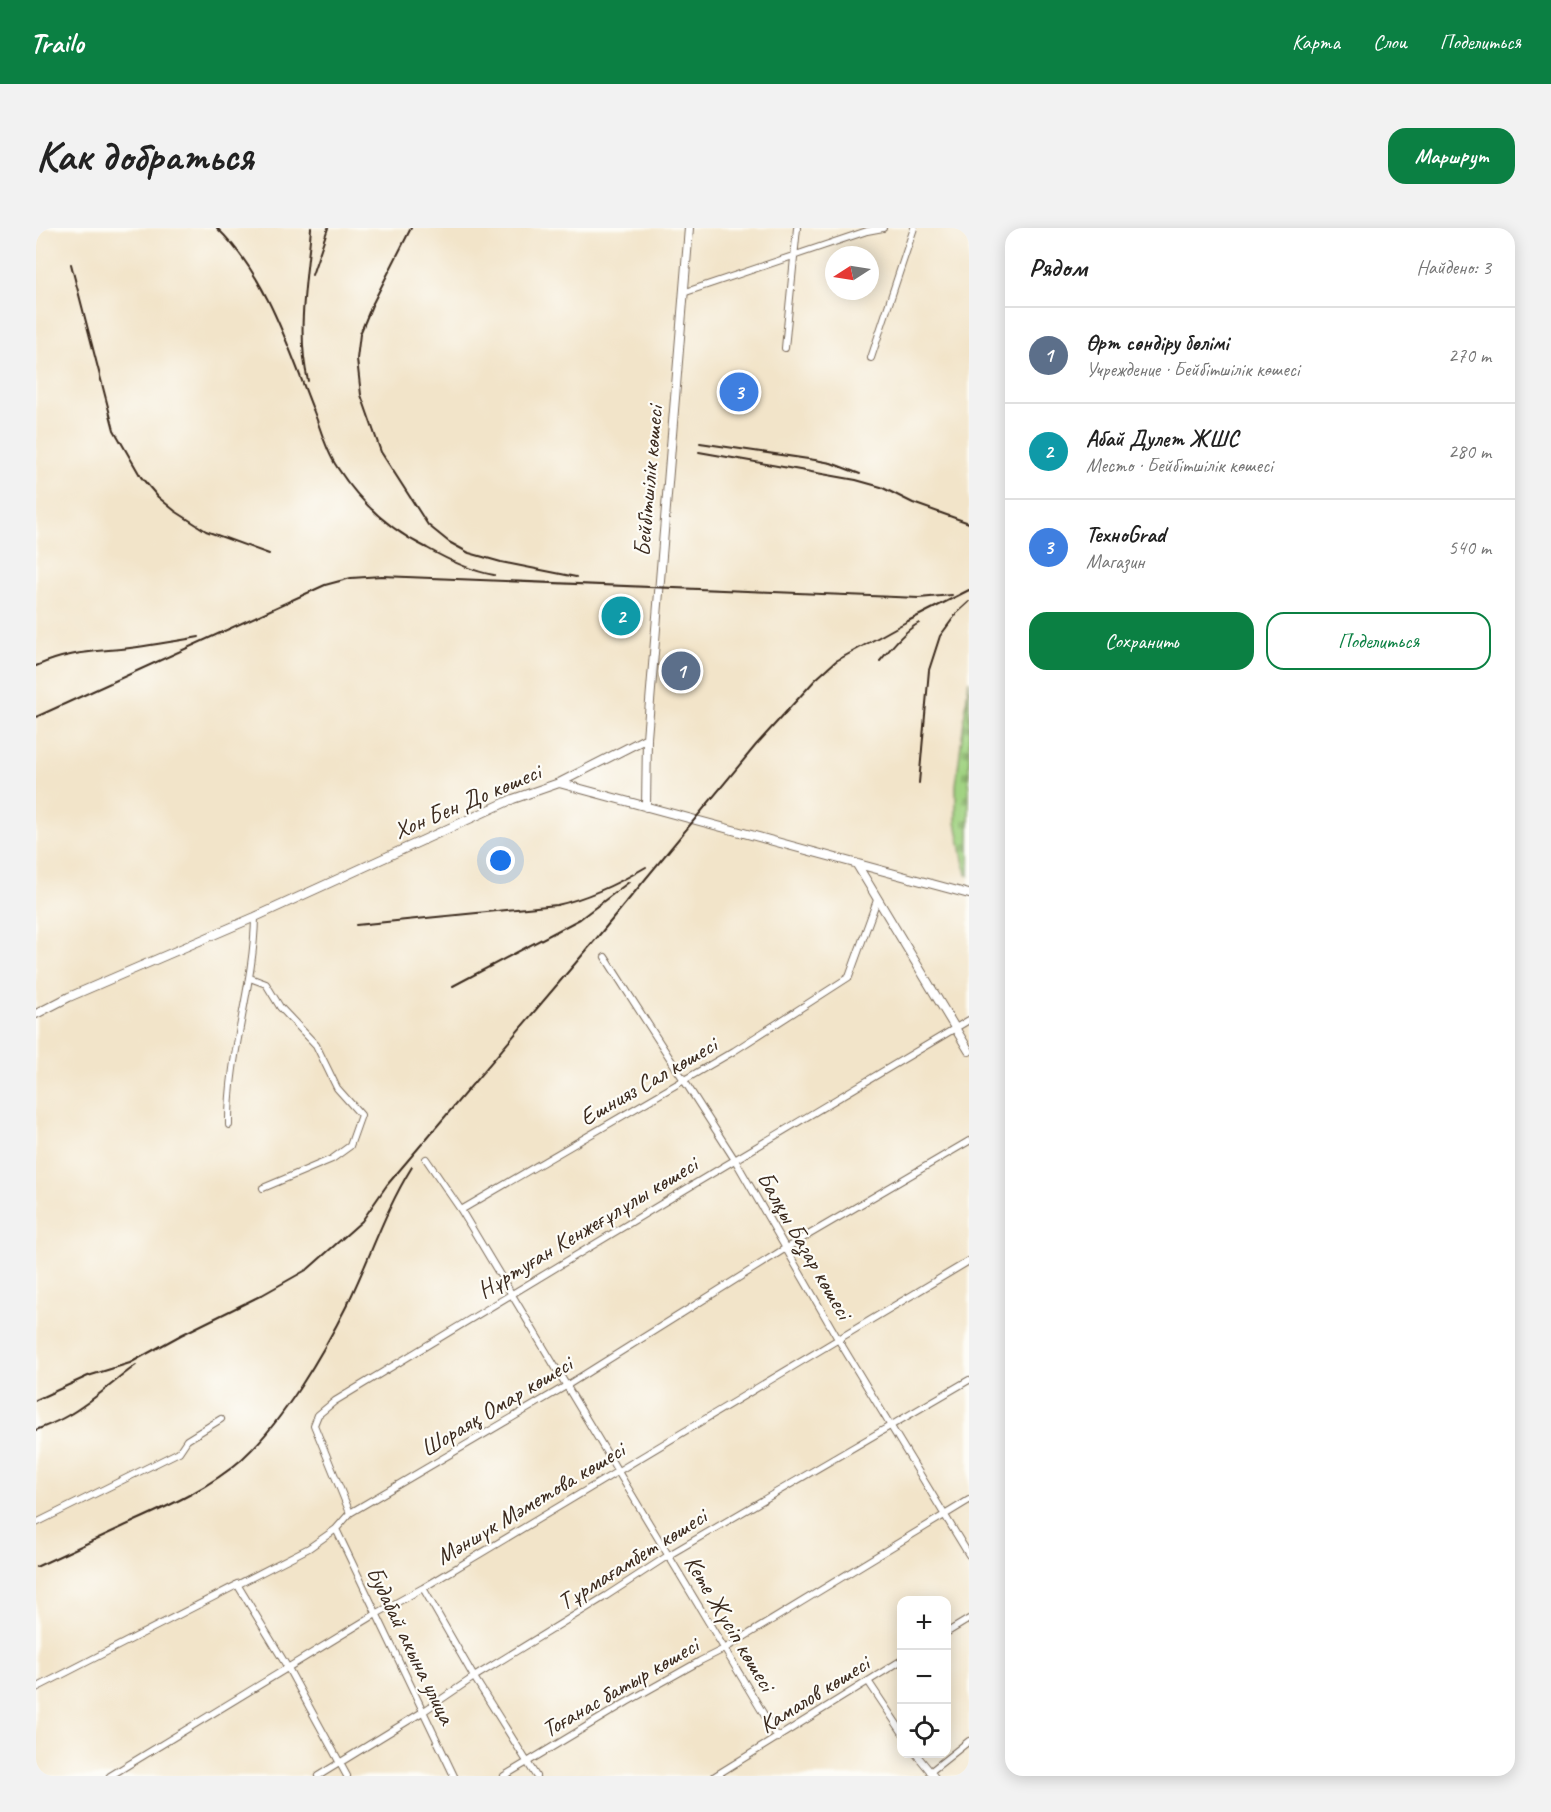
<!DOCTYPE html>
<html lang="ru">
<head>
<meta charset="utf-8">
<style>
  body { margin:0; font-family:Caveat,sans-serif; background:#f2f2f2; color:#222 }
  .controls { position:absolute; right:18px; bottom:18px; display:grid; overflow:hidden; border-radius:12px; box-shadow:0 3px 15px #0003 }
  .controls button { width:54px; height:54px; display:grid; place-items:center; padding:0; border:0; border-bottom:2px solid #e0e0e0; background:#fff; color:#222; font:30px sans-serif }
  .compass { position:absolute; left:789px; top:18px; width:54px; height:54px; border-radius:50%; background:#fff; box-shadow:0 3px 15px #0003; rotate:258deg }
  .you { position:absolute; left:465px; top:633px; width:21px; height:21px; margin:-15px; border:4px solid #fff; border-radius:50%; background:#1a73e8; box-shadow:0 0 0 9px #1a73e833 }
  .badge { display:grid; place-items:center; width:39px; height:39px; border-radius:50%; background:#0b8043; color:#fff; font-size:20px; font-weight:700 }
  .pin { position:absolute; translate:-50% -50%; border:3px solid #fff; box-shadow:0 2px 6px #0006 }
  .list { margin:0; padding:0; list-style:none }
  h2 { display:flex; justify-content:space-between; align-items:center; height:78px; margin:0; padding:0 24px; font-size:26px }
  h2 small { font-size:20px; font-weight:400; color:#767676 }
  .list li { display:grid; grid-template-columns:39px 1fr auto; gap:18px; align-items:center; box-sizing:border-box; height:96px; padding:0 24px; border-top:2px solid #e0e0e0 }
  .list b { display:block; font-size:22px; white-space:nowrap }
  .list p { margin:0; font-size:20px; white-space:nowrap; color:#767676 }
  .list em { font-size:20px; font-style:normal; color:#767676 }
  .actions { display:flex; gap:12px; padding:18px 24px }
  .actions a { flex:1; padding:14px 0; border:2px solid #0b8043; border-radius:18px; text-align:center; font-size:21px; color:#0b8043 }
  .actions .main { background:#0b8043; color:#fff }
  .icon { flex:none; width:33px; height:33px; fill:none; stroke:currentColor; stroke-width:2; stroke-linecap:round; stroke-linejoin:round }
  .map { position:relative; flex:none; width:933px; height:1548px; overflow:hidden; border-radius:18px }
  header { display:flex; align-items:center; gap:36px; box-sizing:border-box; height:84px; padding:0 30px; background:#0b8043; color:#fff }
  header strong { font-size:28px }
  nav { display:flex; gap:33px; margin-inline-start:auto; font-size:21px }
  .intro { display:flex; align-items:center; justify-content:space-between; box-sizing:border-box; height:144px; padding:0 36px }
  h1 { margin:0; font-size:42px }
  .button { padding:15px 27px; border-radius:18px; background:#0b8043; color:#fff; font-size:21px; font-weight:700 }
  main { display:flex; gap:36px; padding:0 36px }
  aside { flex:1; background:#fff; border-radius:18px; box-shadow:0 3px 15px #0003 }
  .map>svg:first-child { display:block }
</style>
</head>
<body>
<header>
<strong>Trailo</strong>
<nav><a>Карта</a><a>Слои</a><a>Поделиться</a></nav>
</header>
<div class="intro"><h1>Как добраться</h1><a class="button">Маршрут</a></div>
<main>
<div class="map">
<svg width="933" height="1548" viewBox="0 0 933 1548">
  <defs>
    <pattern id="cemetery-stones" width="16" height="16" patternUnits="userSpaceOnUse" patternTransform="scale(1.5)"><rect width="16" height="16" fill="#a1d382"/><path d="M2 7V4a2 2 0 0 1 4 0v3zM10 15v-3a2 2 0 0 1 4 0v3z" fill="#8cb570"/></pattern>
  </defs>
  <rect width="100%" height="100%" fill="#fdfcf7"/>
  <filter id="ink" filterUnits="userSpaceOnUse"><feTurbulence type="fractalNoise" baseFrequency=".0167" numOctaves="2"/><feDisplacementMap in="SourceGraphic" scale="12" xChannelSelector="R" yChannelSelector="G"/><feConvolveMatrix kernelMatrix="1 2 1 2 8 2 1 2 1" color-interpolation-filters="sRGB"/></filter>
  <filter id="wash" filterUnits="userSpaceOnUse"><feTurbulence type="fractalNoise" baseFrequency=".008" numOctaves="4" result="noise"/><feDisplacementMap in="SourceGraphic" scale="24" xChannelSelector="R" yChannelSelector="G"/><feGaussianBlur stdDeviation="1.35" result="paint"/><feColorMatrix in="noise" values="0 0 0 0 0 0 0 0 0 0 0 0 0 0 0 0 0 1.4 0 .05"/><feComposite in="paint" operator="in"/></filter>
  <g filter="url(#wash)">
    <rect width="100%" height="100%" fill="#f2e4c9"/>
    <!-- cemetery -->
    <path fill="url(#cemetery-stones)" stroke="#6e7e50" stroke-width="1.5" d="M933,452v196l-3,-1 -10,-53v-37z"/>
  </g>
  <g filter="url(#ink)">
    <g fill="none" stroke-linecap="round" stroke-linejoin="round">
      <!-- minor casing -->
      <g stroke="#7b6b5a" stroke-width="8">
        <path id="minor" d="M647,65l184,-62 16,-3
          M749,120l12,-120
          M835,130l43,-130
          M569,729l130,203 103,179 131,216
          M214,750l16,6 14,23 36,38 21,43 24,27 -11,31 -18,13 -69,29
          M193,897c-1,-71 25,-138 26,-208
          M390,931l35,51 317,528
          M425,982l273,-159 115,-74 28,-77
          M314,1285l-36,-88 4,-10 17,-14 351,-212 283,-169
          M0,1295l143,-71 8,-12 34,-21
          M300,1301l118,247
          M201,1356l51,84 59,108
          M387,1360l51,89 62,99
          M910,1405l23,-14
          M832,1453l34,51
          M0,1460l273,-140 27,-19 14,-16 216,-127 220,-138 183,-107
          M880,1526l18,22
          M894,1544l39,-31
          M74,1548l266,-162 47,-26 546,-327
          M282,1548l106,-65 50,-34 132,-81 63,-41 300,-175
          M468,1548l123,-74 73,-41 24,-12 245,-149
          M679,1548l187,-116"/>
      </g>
      <!-- tertiary casing -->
      <g stroke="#7b6b5a" stroke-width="10">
        <path id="tertiary" d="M523,555l88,-45
          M610,579l1,-69 42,-510
          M820,635l113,188
          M0,786l33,-17 186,-80 258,-118 46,-16 410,111"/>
      </g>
      <!-- minor -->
      <use href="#minor" stroke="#fff" stroke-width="6"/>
      <!-- tertiary -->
      <use href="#tertiary" stroke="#fff" stroke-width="8"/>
      <!-- rail -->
      <path stroke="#3b2a1e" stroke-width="2" d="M181,0c50,48 72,121 97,184 7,18 12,39 23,55 22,34 53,63 90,81 21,12 43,23 67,27
        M375,0l-39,77 -12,29 -3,25 4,36 20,57 47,73 21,17 20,11 32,9 75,15
        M35,36l43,166 27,47 17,20 17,14 31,20 63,23
        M276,47l16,-47
        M272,153c-12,-49 -1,-103 3,-153
        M664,215l115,17 16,3 29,11
        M663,224l157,28 25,7 32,16 56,20
        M844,433c12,-14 23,-29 39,-38
        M0,438c33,-15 59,-14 94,-18 23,-3 46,-7 69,-11
        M0,489l289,-132 26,-7 31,-2 537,22 33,-3
        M883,555l10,-113 11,-34 17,-23 12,-11
        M320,697l201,-20c31,-7 62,-22 89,-38
        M417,758l127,-67 49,-37
        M0,1172l52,-24 42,-13 51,-28 81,-40 46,-26 54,-48 25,-36 209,-246 160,-194 60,-66 20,-18 70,-39 63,-32
        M0,1202c10,-4 21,-8 31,-14 25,-14 46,-34 69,-51
        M0,1339c33,-15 66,-31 99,-46 38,-17 75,-34 106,-61 42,-38 82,-107 107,-157 22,-45 37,-93 64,-136"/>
    </g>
  </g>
  <g text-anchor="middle" stroke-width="4.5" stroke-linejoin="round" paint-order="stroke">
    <!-- street labels -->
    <g font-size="24" fill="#3b2a1e" stroke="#fdfcf7">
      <text transform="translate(612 253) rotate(-85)" y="8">Бейбітшілік көшесі</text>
      <text transform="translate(431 573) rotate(-23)" y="8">Хон Бен До көшесі</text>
      <text transform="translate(612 853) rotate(-30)" y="8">Ешнияз Сал көшесі</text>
      <text transform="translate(551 999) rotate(-31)" y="8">Нұртуған Кенжеғұлұлы көшесі</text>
      <text transform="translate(769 1017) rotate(60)" y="8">Балқы Базар көшесі</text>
      <text transform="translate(460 1178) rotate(-31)" y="8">Шораяқ Омар көшесі</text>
      <text transform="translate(494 1275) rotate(-31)" y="8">Мәншүк Мәметова көшесі</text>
      <text transform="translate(596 1331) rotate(-32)" y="8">Тұрмағамбет көшесі</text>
      <text transform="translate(694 1395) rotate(59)" y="8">Кете Жүсіп көшесі</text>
      <text transform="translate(375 1417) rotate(64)" y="8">Будабай акына улица</text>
      <text transform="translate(584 1459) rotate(-30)" y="8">Тоғанас батыр көшесі</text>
      <text transform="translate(778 1466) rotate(-32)" y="8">Камалов көшесі</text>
    </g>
  </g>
</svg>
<div class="controls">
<button>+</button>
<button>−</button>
<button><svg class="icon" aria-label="locate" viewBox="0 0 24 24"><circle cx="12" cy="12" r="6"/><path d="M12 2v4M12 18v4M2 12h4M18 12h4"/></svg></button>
</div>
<svg class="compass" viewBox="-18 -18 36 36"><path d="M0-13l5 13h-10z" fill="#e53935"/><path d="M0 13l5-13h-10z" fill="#767676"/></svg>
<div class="you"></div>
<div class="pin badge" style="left:645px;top:443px;background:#5c6f8a">1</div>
<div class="pin badge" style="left:585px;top:388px;background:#0f9aa8">2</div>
<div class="pin badge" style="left:703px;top:164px;background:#3f7fe0">3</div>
</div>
<aside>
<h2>Рядом<small>Найдено: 3</small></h2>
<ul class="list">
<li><span class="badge" style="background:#5c6f8a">1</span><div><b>Өрт сөндіру бөлімі</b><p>Учреждение · Бейбітшілік көшесі</p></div><em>270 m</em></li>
<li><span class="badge" style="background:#0f9aa8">2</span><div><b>Абай Дулет ЖШС</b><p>Место · Бейбітшілік көшесі</p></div><em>280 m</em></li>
<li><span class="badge" style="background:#3f7fe0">3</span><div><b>ТехноGrad</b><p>Магазин</p></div><em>540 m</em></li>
</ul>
<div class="actions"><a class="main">Сохранить</a><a>Поделиться</a></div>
</aside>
</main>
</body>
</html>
